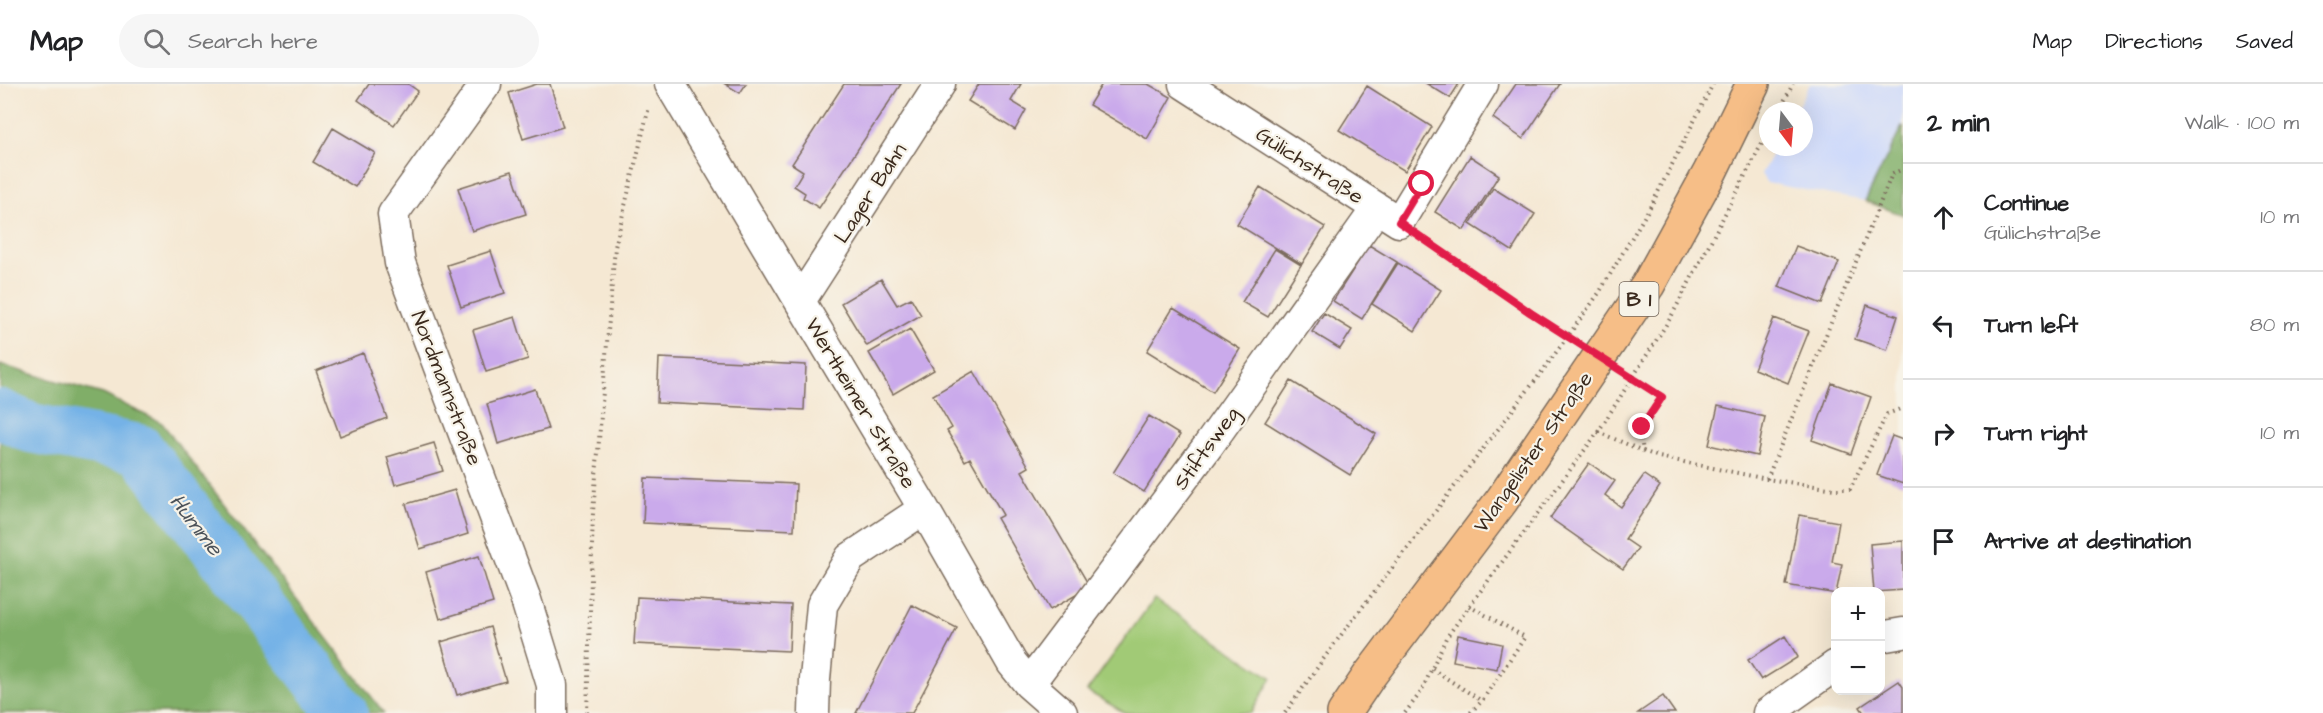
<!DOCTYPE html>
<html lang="en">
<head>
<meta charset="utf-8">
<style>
  body { margin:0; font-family:"Architects Daughter",sans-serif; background:#f6f6f6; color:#202124 }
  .controls { position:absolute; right:18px; bottom:18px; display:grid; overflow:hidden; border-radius:12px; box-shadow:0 6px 24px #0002 }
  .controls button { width:54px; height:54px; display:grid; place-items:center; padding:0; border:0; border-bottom:2px solid #e0e0e0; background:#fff; color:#202124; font:30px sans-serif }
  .compass { position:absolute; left:1759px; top:18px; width:54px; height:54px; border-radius:50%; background:#fff; box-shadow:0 6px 24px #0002; rotate:164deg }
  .stop { position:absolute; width:18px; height:18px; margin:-14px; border:4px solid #e11d48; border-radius:50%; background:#fff }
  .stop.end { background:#e11d48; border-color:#fff; box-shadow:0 2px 6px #0008 }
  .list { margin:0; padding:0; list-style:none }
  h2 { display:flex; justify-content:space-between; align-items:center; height:78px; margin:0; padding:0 24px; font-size:26px }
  h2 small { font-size:20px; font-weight:400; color:#757577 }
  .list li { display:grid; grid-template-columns:39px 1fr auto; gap:18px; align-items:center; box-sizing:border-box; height:108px; padding:0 24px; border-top:2px solid #e0e0e0 }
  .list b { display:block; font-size:22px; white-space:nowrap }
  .list p { margin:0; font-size:20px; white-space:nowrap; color:#757577 }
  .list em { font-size:20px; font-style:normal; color:#757577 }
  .icon { flex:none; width:33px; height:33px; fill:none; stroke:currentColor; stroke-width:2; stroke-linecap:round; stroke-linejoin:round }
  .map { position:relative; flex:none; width:1903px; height:629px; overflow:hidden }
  header { display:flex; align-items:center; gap:36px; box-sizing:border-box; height:84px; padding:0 30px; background:#fff; border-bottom:2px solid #e0e0e0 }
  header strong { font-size:28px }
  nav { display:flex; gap:33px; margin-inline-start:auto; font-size:21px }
  .search { width:420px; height:54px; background:#f6f6f6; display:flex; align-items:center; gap:15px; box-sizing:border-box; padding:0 21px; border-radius:33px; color:#757577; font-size:22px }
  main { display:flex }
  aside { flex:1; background:#fff }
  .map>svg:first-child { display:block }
</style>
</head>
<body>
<header>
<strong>Map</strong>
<div class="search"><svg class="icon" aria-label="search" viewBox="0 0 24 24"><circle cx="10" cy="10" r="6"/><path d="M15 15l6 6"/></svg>Search here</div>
<nav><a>Map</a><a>Directions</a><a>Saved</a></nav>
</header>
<main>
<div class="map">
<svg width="1903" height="629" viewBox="0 0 1903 629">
  <rect width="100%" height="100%" fill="#f7f3e8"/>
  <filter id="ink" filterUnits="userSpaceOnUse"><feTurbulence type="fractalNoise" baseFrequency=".0167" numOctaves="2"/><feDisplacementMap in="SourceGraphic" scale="12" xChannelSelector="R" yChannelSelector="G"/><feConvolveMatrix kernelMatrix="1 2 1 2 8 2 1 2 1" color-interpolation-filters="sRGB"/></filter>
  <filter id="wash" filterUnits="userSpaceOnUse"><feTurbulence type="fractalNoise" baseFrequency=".008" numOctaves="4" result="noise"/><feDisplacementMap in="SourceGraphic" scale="24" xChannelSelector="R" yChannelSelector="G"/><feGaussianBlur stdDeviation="1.35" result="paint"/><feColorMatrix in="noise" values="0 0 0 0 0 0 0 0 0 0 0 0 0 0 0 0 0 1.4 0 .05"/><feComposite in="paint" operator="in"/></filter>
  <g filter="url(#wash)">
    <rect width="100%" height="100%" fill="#f5e8d3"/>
    <!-- built -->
    <path fill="#cfdafa" d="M1810,0h93v43l-38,74 -98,-18 -6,-9 15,-27h28v-36h-9z"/>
    <!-- green -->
    <path fill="#a1ca76" stroke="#6e7a4a" stroke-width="1.5" d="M1154,515l118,79 -21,35h-126l-38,-22z"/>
    <!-- forest -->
    <path fill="#80ae67" stroke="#5e6c42" stroke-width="1.5" d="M1902,43h1v88l-38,-14z
      M0,281l103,29 59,29 222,290h-384z"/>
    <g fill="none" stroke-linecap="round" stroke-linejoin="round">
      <!-- river -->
      <path stroke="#75b2e7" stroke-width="50" d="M0,330l31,14 108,21 204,264"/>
    </g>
    <g id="blocks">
      <!-- building -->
      <path fill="#caaaeb" d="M369,0h39l10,7 -24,34 -36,-25z
        M537,0h13l13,43 -40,12 -14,-46z
        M725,0h21l-6,9z
        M844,0h57l-82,124 -16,-10 2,-5 -11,-7 9,-15 -11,-7z
        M979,0h42l-10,17 15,9 -11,20 -47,-29z
        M1102,0h46l23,13 -24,42 -58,-34z
        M1427,0h32l-9,14z
        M1516,0h44l-37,55 -30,-21z
        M1367,2l65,41 -27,44 -66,-41z
        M333,44l42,25 -20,34 -42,-25z
        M1470,72l29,19 -35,55 -29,-18z
        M512,87l14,43 -54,17 -14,-43z
        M1260,103l65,40 -23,37 -65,-40z
        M1493,104l42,26 -23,37 -42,-27z
        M1369,161l28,17 -35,57 -29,-18z
        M1796,162l43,16 -17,42 -43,-17z
        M1275,165l26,16 -33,52 -26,-15z
        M491,167l14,42 -44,14 -14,-42z
        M1398,179l43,27 -26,41 -43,-27z
        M881,195l16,26 14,-7 10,17 -54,31 -26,-43z
        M1867,221l31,11 -11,34 -32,-11z
        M1173,224l67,41 -27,43 -66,-41z
        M1324,229l28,17 -12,19 -28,-17z
        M515,233l13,42 -42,13 -13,-42z
        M1774,234l35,13 -21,52 -34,-14z
        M910,245l24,41 -41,24 -24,-41z
        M363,269l24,65 -47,18 -24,-65z
        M659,274l147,7 -2,45 -147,-7z
        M974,287l55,96 -7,4 68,116 -40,23 -53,-92 6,-3 -33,-57 -5,3 -18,-30 5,-3 -19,-33z
        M1291,297l85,53 -26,41 -85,-53z
        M1832,299l39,14 -20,57 -39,-14z
        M535,305l13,40 -50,15 -11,-40z
        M1718,322l47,11 -8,39 -48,-11z
        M1149,332l31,19 -36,57 -31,-19z
        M1892,352l11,4v44l-26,-9z
        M434,359l9,28 -48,14 -8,-28z
        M1589,379l26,18 -10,14 16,12 23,-32 16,11 -35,53 13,9 -15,21 -73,-51z
        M645,394l151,6 -2,46 -151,-7z
        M455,406l13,44 -48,15 -14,-45z
        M1799,431l40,7 -7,40 10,2 -6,30 -50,-9z
        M1903,457v49l-29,2 -4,-48z
        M479,472l14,47 -53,16 -14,-47z
        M637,513l154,8 -2,46 -155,-7z
        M912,521l45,23 -45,85h-56z
        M490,543l16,54 -49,14 -16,-53z
        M1458,551l44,9 -5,25 -44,-8z
        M1785,552l13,21 -37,23 -13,-20z
        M1899,597l4,6v26h-39l-4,-6z
        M1663,612l12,17h-37z"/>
    </g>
  </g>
  <g filter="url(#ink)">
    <use href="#blocks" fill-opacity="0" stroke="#7c6c5d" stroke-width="1.5"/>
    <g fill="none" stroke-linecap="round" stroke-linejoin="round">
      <!-- minor casing -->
      <g stroke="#7c6c5d" stroke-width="33">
        <path id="minor" d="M486,0l-93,130 7,49 126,337 26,85v28
          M670,0l254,425 88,154 17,21 33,29
          M1184,0l215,138 84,-138
          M800,217l140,-217
          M1880,553l23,-4
          M1029,600l179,-238 169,-238
          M814,629l1,-34 7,-74 28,-47 74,-49
          M1768,629l68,-48"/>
      </g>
      <!-- primary casing -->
      <g stroke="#7c6c5d" stroke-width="36">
        <path id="primary" d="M1344,629l25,-37 133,-176 146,-215 62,-113 43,-88"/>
      </g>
      <!-- path -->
      <path stroke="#7c6c5d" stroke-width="4" stroke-dasharray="1.5 4.5" stroke-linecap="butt" d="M1779,27l14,-27
        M1422,154l109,75
        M1662,313c-15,20 -24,28 -19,54l16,6 108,22 68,10h15l37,-75 16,-6
        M1598,348l45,19
        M1767,395l125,-305 11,-5
        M1469,522l56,31 -43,64 -12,12
        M1432,585l50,32
        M587,629l6,-201 22,-265 34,-140
        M1285,629l47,-66 215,-282 52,-72 54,-91 60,-118
        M1405,629l16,-21 25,-54 152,-206 73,-115 97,-185"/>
      <!-- minor -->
      <use href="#minor" stroke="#fff" stroke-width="30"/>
      <!-- primary -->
      <use href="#primary" stroke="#f6be87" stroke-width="33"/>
      <!-- path-bridge -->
      <path stroke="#7c6c5d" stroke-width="4" stroke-dasharray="1.5 4.5" stroke-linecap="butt" d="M1531,229l131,84"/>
    </g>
  </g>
  <g fill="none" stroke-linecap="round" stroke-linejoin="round" filter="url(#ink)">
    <!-- route -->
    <path stroke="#e11d48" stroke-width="8" d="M1422,100l-23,38 132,91 131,84 -20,30"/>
  </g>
  <g text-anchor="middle" stroke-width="4.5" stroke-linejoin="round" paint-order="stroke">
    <!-- shield labels -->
    <rect fill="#f7f3e8" stroke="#73665b" stroke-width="1.5" x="1619.5" y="198" width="39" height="34" rx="4.5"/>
    <g font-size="20" font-weight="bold" fill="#3b2a1e">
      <text x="1639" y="222">B 1</text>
    </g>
    <!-- street labels -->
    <g font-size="21" fill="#3b2a1e" stroke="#f7f3e8">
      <text transform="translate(1310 81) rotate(33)" y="7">Gülichstraße</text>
      <text transform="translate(870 109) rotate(-57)" y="7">Lager Bahn</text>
      <text transform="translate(447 304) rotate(69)" y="7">Nordmannstraße</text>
      <text transform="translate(861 319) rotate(59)" y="7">Wertheimer Straße</text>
      <text transform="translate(1206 364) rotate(-54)" y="7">Stiftsweg</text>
      <text transform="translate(1533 368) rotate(-55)" y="7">Wangelister Straße</text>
    </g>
    <!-- water labels -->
    <g font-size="22" font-style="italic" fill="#4c535a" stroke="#f7f3e8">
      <text transform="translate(197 440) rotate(52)" y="8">Humme</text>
    </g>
  </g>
</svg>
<div class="controls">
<button>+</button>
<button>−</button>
</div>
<svg class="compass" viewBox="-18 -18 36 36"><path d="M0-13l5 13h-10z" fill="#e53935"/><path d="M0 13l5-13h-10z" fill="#757577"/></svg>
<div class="stop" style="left:1422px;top:100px"></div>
<div class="stop end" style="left:1642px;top:343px"></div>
</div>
<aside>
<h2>2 min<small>Walk · 100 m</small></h2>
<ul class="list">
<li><svg class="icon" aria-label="ahead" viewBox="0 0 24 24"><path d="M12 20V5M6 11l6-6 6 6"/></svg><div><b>Continue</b><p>Gülichstraße</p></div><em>10 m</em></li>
<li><svg class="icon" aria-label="left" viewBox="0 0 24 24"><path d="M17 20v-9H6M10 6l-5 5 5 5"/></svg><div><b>Turn left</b></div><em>80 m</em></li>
<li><svg class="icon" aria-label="right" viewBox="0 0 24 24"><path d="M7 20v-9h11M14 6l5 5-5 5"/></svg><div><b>Turn right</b></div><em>10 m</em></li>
<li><svg class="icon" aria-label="arrive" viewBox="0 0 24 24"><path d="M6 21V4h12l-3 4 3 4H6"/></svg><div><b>Arrive at destination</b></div></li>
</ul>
</aside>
</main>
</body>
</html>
